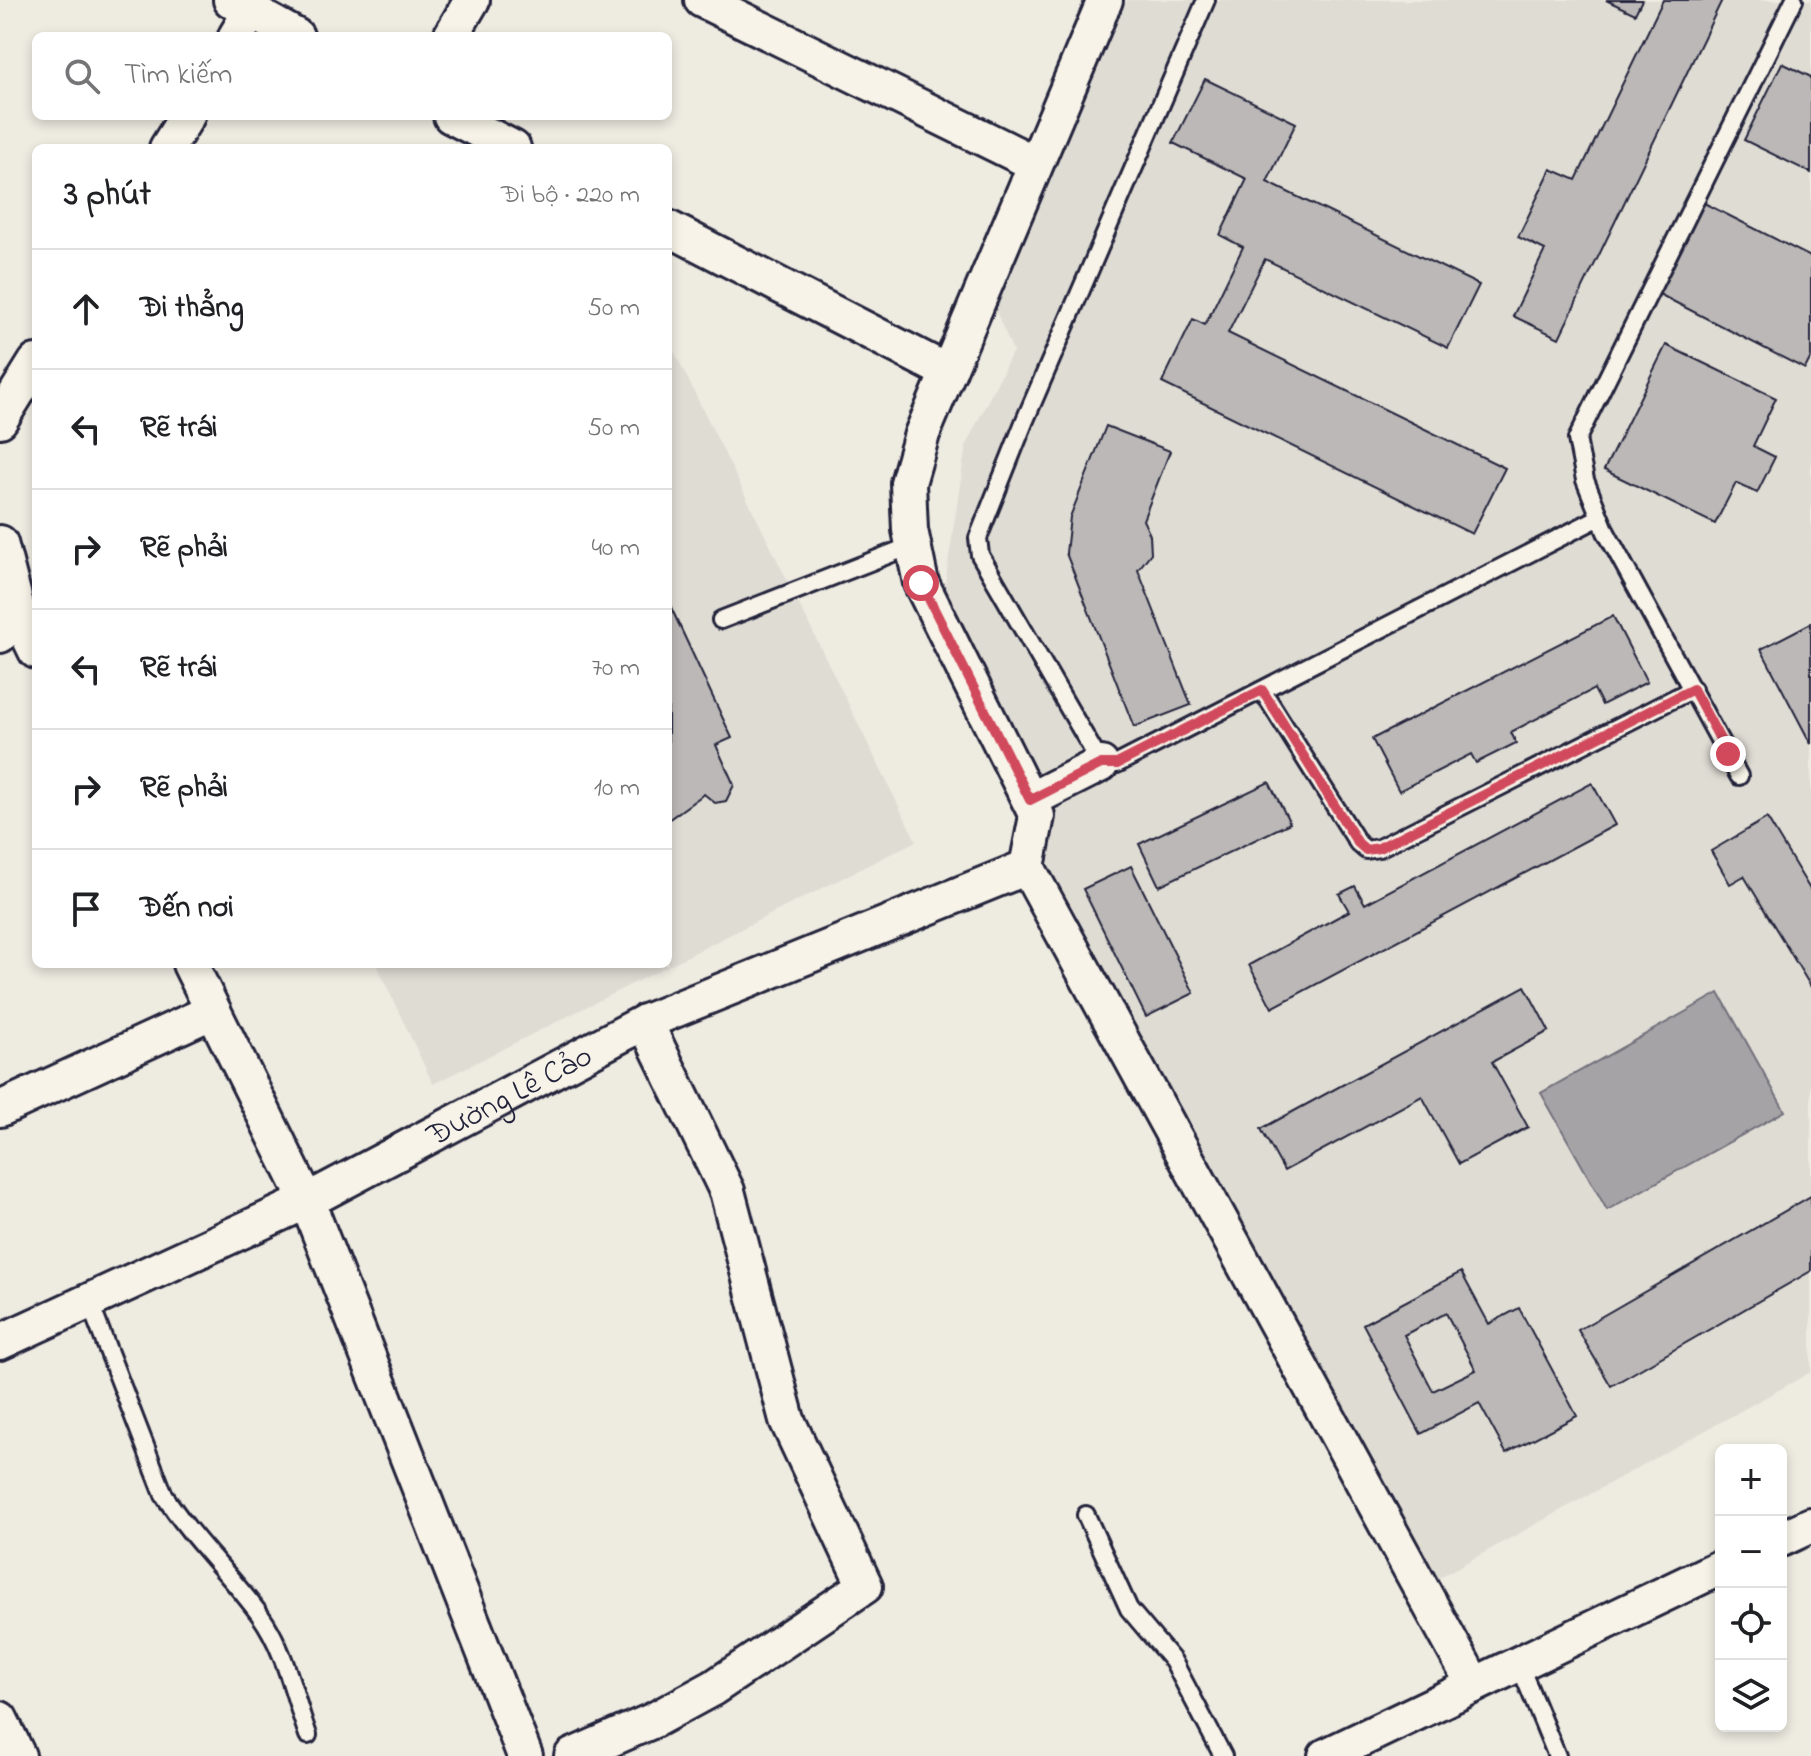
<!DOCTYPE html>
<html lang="vi">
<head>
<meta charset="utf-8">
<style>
  body { margin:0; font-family:"Indie Flower",sans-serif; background:#f6f6f6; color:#202124 }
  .controls { position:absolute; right:24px; bottom:24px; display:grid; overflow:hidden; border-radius:12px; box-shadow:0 4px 12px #0003 }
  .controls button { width:72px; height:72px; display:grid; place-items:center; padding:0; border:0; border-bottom:2px solid #e0e0e0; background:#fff; color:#202124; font:40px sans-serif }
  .stop { position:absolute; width:24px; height:24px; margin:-18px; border:6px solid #d1495b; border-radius:50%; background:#fff }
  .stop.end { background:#d1495b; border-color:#fff; box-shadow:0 2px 8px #0008 }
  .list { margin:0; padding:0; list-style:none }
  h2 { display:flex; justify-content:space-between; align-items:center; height:104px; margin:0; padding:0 32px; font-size:34px }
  h2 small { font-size:26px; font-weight:400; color:#757577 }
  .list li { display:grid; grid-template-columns:52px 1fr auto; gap:24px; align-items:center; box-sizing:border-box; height:120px; padding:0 32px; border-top:2px solid #e0e0e0 }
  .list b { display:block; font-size:30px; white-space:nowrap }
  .list em { font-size:26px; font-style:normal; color:#757577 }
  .icon { flex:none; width:44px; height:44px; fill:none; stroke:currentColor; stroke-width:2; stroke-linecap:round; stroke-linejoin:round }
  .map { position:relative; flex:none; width:1811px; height:1756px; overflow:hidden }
  .search { position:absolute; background:#fff; box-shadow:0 4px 12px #0003; left:32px; top:32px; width:640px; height:88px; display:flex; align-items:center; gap:20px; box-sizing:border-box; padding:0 28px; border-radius:12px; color:#757577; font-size:30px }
  .panel { position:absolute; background:#fff; box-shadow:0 4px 12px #0003; left:32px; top:144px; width:640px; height:824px; border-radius:12px }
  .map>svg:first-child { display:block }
</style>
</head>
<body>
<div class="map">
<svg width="1811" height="1756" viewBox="0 0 1811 1756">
  <rect width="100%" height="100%" fill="#eeebe1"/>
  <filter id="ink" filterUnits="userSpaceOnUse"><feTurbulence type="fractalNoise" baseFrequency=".0125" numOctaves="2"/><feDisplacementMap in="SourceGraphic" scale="16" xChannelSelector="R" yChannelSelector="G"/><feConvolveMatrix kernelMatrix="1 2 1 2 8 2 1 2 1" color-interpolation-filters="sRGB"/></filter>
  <g filter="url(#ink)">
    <!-- built -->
    <path fill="#dfdcd4" d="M1127,0h684v1372l-380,210 -388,-711 -99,-280 22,-146 47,-94 -21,-49z
      M668,339l248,502 -483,243 -57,-120h292z"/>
    <!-- water -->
    <path fill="#a6a3a6" stroke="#716f7b" stroke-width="2" d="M1719,993l66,118 -178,99 -66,-117z"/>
    <!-- building -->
    <path fill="#bbb8b7" stroke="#22223b" stroke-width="2" fill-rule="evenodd" d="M1606,0h36l-7,14z
      M1663,0h59l-163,338 -46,-22 32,-66 -27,-13 33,-68 25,11z
      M1782,63l29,14v96l-67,-33z
      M1205,79l91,44 -29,59 212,103 -31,63 -183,-89 -37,74 277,135 -33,66 -310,-151 31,-64 12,6 38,-78 -23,-12 27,-56 -74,-36z
      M1704,203l107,54v100l-6,12 -148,-76z
      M1666,345l110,53 -23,48 22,11 -18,36 -21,-10 -21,41 -111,-54z
      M1106,426l64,25 -27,69 7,15 1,18 -13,17 53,135 -57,22 -68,-174 4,-36z
      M668,601l64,137 -16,7 18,40 -8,16 -11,2 -11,-9 -36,26z
      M1613,616l34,66 -45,23 -8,-16 -83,43 5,11 -40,20 -5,-9 -72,37 -27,-52z
      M1811,623v121l-50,-95z
      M1269,782l21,41 -131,63 -20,-42z
      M1592,783l23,42 -343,183 -23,-43 100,-54 -10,-17 16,-8 10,18z
      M1767,818l44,73v96l-67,-111 -14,8 -19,-33z
      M1131,866l63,127 -48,24 -63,-128z
      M1525,986l24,45 -57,31 36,65 -69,37 -37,-68 -138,75 -23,-42z
      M1811,1196v75l-200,115 -33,-56z
      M1461,1272l28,52 30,-16 58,108 -71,37 -27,-50 -58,31 -58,-110zM1446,1313l30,57 -43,21 -29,-56z"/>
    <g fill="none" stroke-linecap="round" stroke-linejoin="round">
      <!-- service casing -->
      <g stroke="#22223b" stroke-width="22">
        <path id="service" d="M1206,0l-181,420 -47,118 2,17 121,209h16l483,-247
          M721,620l192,-75
          M1262,690l96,153 8,7 13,-2 314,-159
          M1739,776l-133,-244 -21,-52 -8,-41 217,-439
          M89,1301l75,194c28,44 66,79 96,120 25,34 34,81 48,120
          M1086,1515l43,94 44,52 50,95
          M1519,1664l38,92"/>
      </g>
      <!-- minor casing -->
      <g stroke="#22223b" stroke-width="40">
        <g id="minor">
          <path d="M231,0l65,36"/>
          <path d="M702,0l332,163"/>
          <path d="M1105,0l-183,434 -14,49 2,47 11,53 116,233 -10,51 447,818"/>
          <path d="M236,36l15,-25"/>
          <path d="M451,36l21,-36"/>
          <path d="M451,116l62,32"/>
          <path d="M167,148l20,-32"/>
          <path d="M668,228l280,144"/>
          <path d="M0,420l36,-58"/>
          <path d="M0,543l19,73 -19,19"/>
          <path d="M19,616l17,35"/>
          <path d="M1030,800l71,-36"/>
          <path d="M190,964l117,237 218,555"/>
          <path d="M0,1109l213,-98"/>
          <path id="s1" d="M0,1342l307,-141 338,-179 382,-155"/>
          <path d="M1781,1539l30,-14"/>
          <path d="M0,1719l18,37"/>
          <path d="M572,1756l82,-36 59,-32 152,-102 -78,-166 -60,-229 -82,-169"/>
          <path d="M1326,1756l395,-189"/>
        </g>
      </g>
      <!-- service -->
      <use href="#service" stroke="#f7f3e8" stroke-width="16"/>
      <!-- minor -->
      <use href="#minor" stroke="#f7f3e8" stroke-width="34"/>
    </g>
  </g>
  <g fill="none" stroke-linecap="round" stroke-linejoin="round" filter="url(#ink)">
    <!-- route -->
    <path stroke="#d1495b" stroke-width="10" d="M921,583l109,217 71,-36h16l145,-74 96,153 8,7 13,-2 314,-159 35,65"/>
  </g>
  <g text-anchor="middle" stroke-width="8" stroke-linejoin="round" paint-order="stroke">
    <!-- street labels -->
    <g font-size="32" fill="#22223b" stroke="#f7f3e8">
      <text dy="11" stroke="none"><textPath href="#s1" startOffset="566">Đường Lê Cảo</textPath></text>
    </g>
  </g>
</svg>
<div class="controls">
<button>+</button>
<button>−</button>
<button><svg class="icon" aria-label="locate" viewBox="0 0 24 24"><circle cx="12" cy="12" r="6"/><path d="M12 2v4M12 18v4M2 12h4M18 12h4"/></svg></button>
<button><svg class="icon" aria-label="layers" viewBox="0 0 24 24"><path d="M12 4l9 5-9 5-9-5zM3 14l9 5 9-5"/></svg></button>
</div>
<div class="stop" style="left:921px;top:583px"></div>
<div class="stop end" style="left:1728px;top:754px"></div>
<div class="search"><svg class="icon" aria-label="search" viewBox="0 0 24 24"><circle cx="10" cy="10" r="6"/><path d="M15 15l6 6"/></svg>Tìm kiếm</div>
<section class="panel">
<h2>3 phút<small>Đi bộ · 220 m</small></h2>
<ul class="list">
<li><svg class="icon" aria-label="ahead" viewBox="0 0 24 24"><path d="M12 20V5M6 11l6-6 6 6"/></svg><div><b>Đi thẳng</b></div><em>50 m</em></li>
<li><svg class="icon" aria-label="left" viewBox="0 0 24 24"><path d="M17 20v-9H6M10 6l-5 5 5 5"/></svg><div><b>Rẽ trái</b></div><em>50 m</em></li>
<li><svg class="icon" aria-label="right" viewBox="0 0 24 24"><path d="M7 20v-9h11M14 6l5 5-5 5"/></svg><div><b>Rẽ phải</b></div><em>40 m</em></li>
<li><svg class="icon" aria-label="left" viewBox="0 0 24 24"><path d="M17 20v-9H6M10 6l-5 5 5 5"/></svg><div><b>Rẽ trái</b></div><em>70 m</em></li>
<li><svg class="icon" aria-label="right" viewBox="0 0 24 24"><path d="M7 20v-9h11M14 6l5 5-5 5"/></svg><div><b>Rẽ phải</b></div><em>10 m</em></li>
<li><svg class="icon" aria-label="arrive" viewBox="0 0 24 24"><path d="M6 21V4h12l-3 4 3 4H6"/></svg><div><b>Đến nơi</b></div></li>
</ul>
</section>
</div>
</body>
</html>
